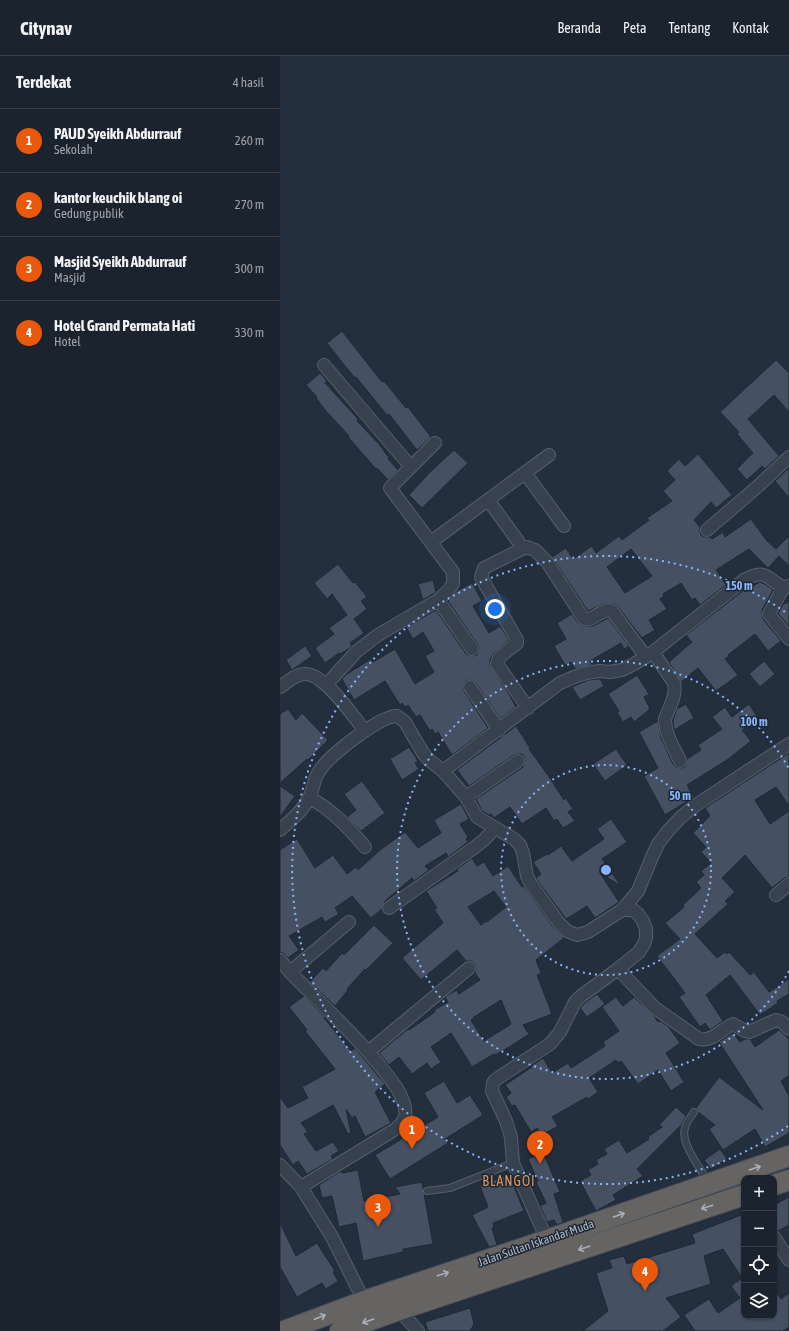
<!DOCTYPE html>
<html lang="id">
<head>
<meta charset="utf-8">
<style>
  body { margin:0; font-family:"Asap Condensed",sans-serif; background:#242b36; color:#f1f3f6 }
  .controls { position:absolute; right:12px; bottom:12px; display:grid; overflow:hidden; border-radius:8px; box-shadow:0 1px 3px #0004 }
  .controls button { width:36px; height:36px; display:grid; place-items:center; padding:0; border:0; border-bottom:1px solid #39404a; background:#1b232e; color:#f1f3f6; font:20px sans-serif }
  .you { position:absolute; left:215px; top:553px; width:14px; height:14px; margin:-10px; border:3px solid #fff; border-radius:50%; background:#1a73e8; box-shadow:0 0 0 6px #1a73e833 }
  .badge { display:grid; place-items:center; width:26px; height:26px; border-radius:50%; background:#ea580c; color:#fff; font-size:13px; font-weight:700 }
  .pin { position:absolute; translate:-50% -33px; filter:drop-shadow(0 1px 2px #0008) }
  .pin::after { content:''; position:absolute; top:21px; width:14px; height:12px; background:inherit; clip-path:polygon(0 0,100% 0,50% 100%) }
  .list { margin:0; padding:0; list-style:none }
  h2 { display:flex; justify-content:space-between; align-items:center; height:52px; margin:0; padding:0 16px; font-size:17px }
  h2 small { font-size:13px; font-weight:400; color:#a0a4aa }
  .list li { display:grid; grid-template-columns:26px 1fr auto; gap:12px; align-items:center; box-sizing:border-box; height:64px; padding:0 16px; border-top:1px solid #39404a }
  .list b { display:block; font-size:15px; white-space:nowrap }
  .list p { margin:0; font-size:13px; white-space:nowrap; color:#a0a4aa }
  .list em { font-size:13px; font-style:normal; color:#a0a4aa }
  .icon { flex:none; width:22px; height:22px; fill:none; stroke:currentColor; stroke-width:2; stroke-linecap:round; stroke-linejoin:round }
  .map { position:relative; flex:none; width:509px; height:1275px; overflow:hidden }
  header { display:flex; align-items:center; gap:24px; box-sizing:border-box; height:56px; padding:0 20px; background:#1b232e; border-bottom:1px solid #39404a }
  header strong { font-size:19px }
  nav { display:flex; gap:22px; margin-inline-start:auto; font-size:14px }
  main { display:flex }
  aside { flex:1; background:#1b232e }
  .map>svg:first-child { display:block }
</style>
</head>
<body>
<header>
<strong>Citynav</strong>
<nav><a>Beranda</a><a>Peta</a><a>Tentang</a><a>Kontak</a></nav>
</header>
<main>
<aside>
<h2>Terdekat<small>4 hasil</small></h2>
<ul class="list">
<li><span class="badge">1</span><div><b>PAUD Syeikh Abdurrauf</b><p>Sekolah</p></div><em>260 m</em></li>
<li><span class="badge">2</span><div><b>kantor keuchik blang oi</b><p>Gedung publik</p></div><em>270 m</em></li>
<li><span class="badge">3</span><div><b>Masjid Syeikh Abdurrauf</b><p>Masjid</p></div><em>300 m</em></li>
<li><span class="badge">4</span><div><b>Hotel Grand Permata Hati</b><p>Hotel</p></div><em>330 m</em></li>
</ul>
</aside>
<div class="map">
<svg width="509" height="1275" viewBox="0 0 509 1275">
  <rect width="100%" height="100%" fill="#242f3e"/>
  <!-- building -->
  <path fill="#455162" stroke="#1f2835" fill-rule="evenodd" d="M62,275l40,51 2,-1 22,27 2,-1 23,30 -14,13 -28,-36 -2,1 -31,-38 -1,1 -10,-12 -18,-23z
    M496,304l13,13v39l-15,-17 -26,24 31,37 -14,13 -3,-3 -15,14 -10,-11 16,-16 -16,-19 2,-2 -19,-20z
    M40,317l7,8 -2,2 33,36 -1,2 22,23 10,14 -1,1 10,11 -10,10 -11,-12 -1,1 -28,-32 1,-1 -23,-25 -10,-13 1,-1 -11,-12z
    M174,394l14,13 -46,45 -13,-13 21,-23z
    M418,398l34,41 -16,13 -5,-6 -17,18 6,7v4l1,4 4,2h5l2,2 11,-7 2,5 26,-18 16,22 9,8 13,-13v30l-10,-10 -11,12 -19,-19 -33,21 10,15 -26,20 -5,-7 -3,2 -11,-17 -18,11 1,2 -4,3 7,10 -18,11 6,10 -13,8 -24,-31 -4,-3h-11l-15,7 -36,-54 14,-9 7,11 19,-13 4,7 23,-17 3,4 27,-20 -2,-2 25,-17 -9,-10 12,-11 -8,-9 12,-12 6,7zM351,493l21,27 -27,17 -18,-26z
    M509,412v30l-14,-17z
    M58,508l15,19 2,-1 12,15 -6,4 6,8 -13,10 10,14 -14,10 2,2 -2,3 -10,6 -1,-1 -14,10 -10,-15 19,-14 -5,-6 18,-13 -15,-21 -5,5 -13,-16z
    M153,524l3,12 -13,8 -5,-16z
    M479,526l6,2 8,6 -11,20v5l1,4 18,22 -13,10 -13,-17 -27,21 1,1 -4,3 13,16 -22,16 -18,-23 -17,14 -12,-20 23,-20 -6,-7 58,-45 1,2z
    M192,527l10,18 -9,5 16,27 11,-7 9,14 -15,13 -4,6v6l19,29 7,13 -16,12 -24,-36 -6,-3 -4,1 -3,6 1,4 24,37 -36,27 -14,-23 -3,2 -3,-5 -2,2 -10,-16 -4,2 -8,-12 -3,2 -3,-4 -2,2 -15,-24 -31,19 -12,-21 5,-5 24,-15 2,3 22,-13 20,35 19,-12 -9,-16 9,-5 -11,-19 -10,7 -7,-12 30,-17 30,44 6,2 5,-1 2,-6 -1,-4 -30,-44 9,-10z
    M509,545v26l-11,-14 6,-10 1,1z
    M292,558l6,9 5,3h10l15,-8 21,28 -5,3 -3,-6 -31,18 2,4 -17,4 -4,-7 -6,3 -11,-19 12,-7 -9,-16z
    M25,590l7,10 -20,14 -6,-10z
    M484,605l11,13 -15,13 -11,-13z
    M357,619l12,19 -5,3 6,12 -16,13 -3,-5 -8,5 -6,-10 2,-1 -11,-17z
    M320,623l4,7 -24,14 -8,-13 16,-7z
    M406,648l8,14 -20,12 -1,-10 4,-11z
    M469,648l9,14 -16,12 9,11 -24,19 -40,25 7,12 -29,18 -21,-39 14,-8 -19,-36 19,-11 3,17 12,26 3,3 7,1 3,-3 1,-6 14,-9 -3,-5 24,-16 -10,-12 13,-10 7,10z
    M8,653l8,11 6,-7 26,27 -20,20 -1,-1 -27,24v-69z
    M236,670l14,22 -1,1 21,29 14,22 2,-2 7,11 -5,3 7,9 -12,7 -6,-9 -3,2 -8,-13 -24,16 -12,-17 -16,11 -3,-4 -2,1 -7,-4 -6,-12 47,-32 2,-6 -1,-4 -2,-3h-4l-4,1 -45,31 -12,-16z
    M129,691l9,14 -3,2 4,6 -17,11 -12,-21z
    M336,693l11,16 -22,16 -12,-17z
    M509,697v53l-13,-19 -21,13 15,24 19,-13v66l-5,1 -12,10 -27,-33 -23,23 13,14 -10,9 3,3 -33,30 22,24 8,-6 2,2 2,-2 21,23 4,-3 15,20 20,-13v15l-12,7 1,2 -18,12 -30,-40 -24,20 17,26 -13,9 -5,-7 -5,4 -21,-30 6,-4 -28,-37 23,-17 -15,-16 19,-16 -1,-2 18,-17 -5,-6 8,-7 -3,-4 10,-8 -10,-11 5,-5 -13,-14 17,-17 -5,-8z
    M82,725l23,32 -24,18 -14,-14 9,-7 -12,-16z
    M0,730l15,10 -15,21z
    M181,748l8,15 -9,5 8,13 -2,2 2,3 -20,15 -2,-4 -21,13 4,4 -15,11 -2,-3 -27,23 -3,8 -11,9 -19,-22 -17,12 4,6 -14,8 -3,-5 -33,19 10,14 -11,8 -5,-5h-3v-103l17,-11 18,29 18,-13 14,19 9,-7 2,3 22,-20 25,-18 13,16 23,-15 -7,-13z
    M331,763l16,23 -25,17 19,27 -21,-13 19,29 -24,16 -8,-12 -21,13 -29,-39 -1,-2 5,-4 -8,-12 14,-8 1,1 13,-9 11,15 32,-22 -7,-10z
    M192,802l5,8 7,-4 9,14 15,-10 14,21 2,-1 29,41 11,11 -28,22 5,13 -4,2 15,39 -29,11 6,9 -18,12 -16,9 -1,-1 -22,13 -21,-34 -20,14 10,15 -10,7 -4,-6 -15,11 -13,-17 -10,8 -10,-12 29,-24 1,1 26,-18 -1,-2 14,-8 -3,-5 3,-2 9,-5 2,4 21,-14 -5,-7 1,-6 -1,-3 -4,-3h-5l-9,-11 -36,30 -19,-22 41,-35 -9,-14 3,-1 -11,-17 32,-20 -1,-2zM214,835l12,16 -19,15 -1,-1 -5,4 -13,-18zM221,944l10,24 -27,17 -13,-21 3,-2v-1z
    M94,869l19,18 -27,27 -1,-1 -18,20 1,1 -13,16 -25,-24 13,-14 3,3 16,-18 2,2z
    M317,938l8,10 -18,13 -7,-9 6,-6z
    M24,940l21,21 -1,1 27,33 4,-3 30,36 -10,8 16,31 -26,14 -10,-21 -3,2 -6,-9 5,24 -3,1 -15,-29 -32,18 7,9 -4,2 12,17 17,-9 6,9 -8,5 2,3 -26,15 -9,-13 -5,4 -13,-20v-48l8,11 20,-10 -6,-11 33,-18 -30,-38 2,-1 -18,-23z
    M336,941l7,9 11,-9 20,19 4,6 2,-1 8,5 12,17 -14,10 18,29 -13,9 -13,-21 -20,14 -17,-23 -3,2 -2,-3 -27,18 9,14 -10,7 -1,-2 -35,20 6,9 -16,9 -5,-7 -6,4 -16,-27 -3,1 -6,-9 5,-4 -6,-8 27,-18 -1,-1 12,-8 9,15 16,-10 3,5 34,-22 -2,-4 16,-11 -17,-24z
    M499,974l10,9v36l-8,6 8,15v37l-24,14 -10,-18 -32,21 -14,-21 6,-4 -17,-13 -2,-4 23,-31 44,33 -44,-68 14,-9 7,9 5,-3h5l5,8z
    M164,1025l13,22 13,-8 13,20 -38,24 3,4 -58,36 -15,-24 63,-38 -14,-24z
    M396,1051l10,9 -5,9 -44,44 6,7 -30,19 3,5 -20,11 -16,-30 11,-6 -3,-5 10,-6 -2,-4 11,-6 -3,-5 15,-9 8,13 22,-14 -1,-2 14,-10 -3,-2z
    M440,1093l7,10 -16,10 -7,-9z
    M263,1096l17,40 -6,2 9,28 -6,3 -3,-5 -7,2 -7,-16 6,-3 -10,-21 2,-1 -10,-22z
    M78,1114l6,31 36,-7 -5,-7 27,-5 11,62 -30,5v3l-40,9 -7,-38 -17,4 -7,-31 -10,2 -3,-13 22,-14 1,2z
    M229,1118l15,37 -31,12 1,4 -2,1 5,17 -8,2 -17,-32 16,-8 -8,-21z
    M509,1141v28l-11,6 -4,-1v-25z
    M464,1158v102h30v-27l7,10 8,-6v34l-6,4h-88l-11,-16 25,-16 9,14 22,-15 -9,-12 11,-8 -19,-29 -19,7 7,28 -45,14 15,19 -18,14h-80l25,-20 -12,-38 16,-5 -3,-8 15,-4 3,8 68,-21 -3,-9z
    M0,1167l16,33 21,-13 18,28 -2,1 5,9 -12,8 -4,-6 -25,14 -17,-30z
    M190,1252l4,16 -4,7h-42l-3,-9z"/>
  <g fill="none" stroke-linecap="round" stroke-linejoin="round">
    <!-- service casing -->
    <g stroke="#565f6c" stroke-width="8">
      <path id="service" d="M414,1056c-3,5 -8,10 -9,16 -5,15 16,41 23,54
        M147,1135l23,-3 63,-25"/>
    </g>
    <!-- minor casing -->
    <g stroke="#565f6c" stroke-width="14">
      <path id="minor" d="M44,309l87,102
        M245,417l39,53
        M208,444l30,41
        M427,474l49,-42 33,-31
        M151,486l118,-87
        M503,532l-14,26 20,25
        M158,544l34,49
        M373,596l21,31c3,12 -5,25 -9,36 0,15 9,29 15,42
        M47,628l30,-33 21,-16 60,-35 10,-9 5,-7v-12l-63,-84 45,-45
        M0,631c8,-5 15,-13 25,-13 19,-1 48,42 60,57
        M190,631l29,43
        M248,652l-31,-44c0,-8 14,-15 20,-21v-3l-36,-63 3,-9 42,-21 9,3 12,12 37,57c10,3 17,-12 28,-8l34,46
        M163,715l117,-88 14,-6 12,-4 14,-2 10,1 12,-2 12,-6 19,-12 91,-72c20,-11 22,-4 39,8l6,-2
        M186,741l52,-36
        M30,742c22,12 38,29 55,49
        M0,774c10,-9 23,-19 29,-32 5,-9 4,-19 11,-28 10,-15 61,-55 77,-54l8,6 18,31 6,7 14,11 23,26 11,20 37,22 6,6 3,8 4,23 4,8 28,39 8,8 10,4 11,-3 34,-22 16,-19 14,-34 6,-13 10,-13 13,-14 15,-12 93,-61
        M496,839l13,-11
        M109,852l86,-61 9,-7 11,-12
        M0,904l10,12c36,37 77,73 106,115 5,7 11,21 9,29 -1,6 -7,11 -11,14l-93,57
        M338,913l37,39 44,31c13,3 23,-10 34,-15l12,7 4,1 27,-12 6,2 7,7
        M10,916l59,-50
        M88,996l101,-84
        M0,1109l21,22 31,50 32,64
        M494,1181l15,23
        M267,1184l-34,-77 -2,-26 -5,-16 -14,-30 1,-8 2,-3 55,-36 10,-12 15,-30 6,-6 37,-27 21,-17 5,-8 2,-6v-9l-3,-8 -5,-7 -5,-4h-11
        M119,1254l19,21"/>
    </g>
    <!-- trunk casing -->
    <g stroke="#434c59" stroke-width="22">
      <path id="trunk" d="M494,1129l15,-5
        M4,1275l80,-30 183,-61 242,-84
        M60,1275l59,-21 345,-115"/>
    </g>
    <!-- service -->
    <use href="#service" stroke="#38414e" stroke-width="6"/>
    <!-- minor -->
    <use href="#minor" stroke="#38414e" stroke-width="12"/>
    <!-- trunk -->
    <use href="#trunk" stroke="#656462" stroke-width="20"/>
  </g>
  <!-- one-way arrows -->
  <defs><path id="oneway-shaft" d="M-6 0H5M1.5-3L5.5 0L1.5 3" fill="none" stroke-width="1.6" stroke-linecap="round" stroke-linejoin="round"/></defs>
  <g stroke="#a8afba">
    <use href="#oneway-shaft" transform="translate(475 1112) rotate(-19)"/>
    <use href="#oneway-shaft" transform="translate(427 1151) rotate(162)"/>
    <use href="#oneway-shaft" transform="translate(339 1159) rotate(-19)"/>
    <use href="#oneway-shaft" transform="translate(304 1192) rotate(162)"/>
    <use href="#oneway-shaft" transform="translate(163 1218) rotate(-18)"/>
    <use href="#oneway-shaft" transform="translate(40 1261) rotate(-21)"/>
    <use href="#oneway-shaft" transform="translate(88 1265) rotate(160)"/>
  </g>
  <!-- distance rings -->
  <g fill="none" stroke="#8ab4f8" stroke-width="2" stroke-dasharray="2 4">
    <circle cx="326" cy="814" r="105"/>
    <path d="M509 915A209 209 0 1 1 509 713"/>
    <path d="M508 1070A314 314 0 1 1 508 558"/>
  </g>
  <g text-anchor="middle" stroke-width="3" stroke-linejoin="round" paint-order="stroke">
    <!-- street labels -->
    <g font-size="12" fill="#b4bcc9" stroke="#1d2633">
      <text transform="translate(256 1187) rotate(-19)" y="4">Jalan Sultan Iskandar Muda</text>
    </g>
    <!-- quarter labels -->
    <g font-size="14" letter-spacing="1" fill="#d59563" stroke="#1d2633">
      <text x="229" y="1130">BLANGOI</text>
    </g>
  </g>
  <circle cx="326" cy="814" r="6" fill="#8ab4f8" stroke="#1d2633" stroke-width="2"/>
  <g font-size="12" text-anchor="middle" font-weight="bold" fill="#8ab4f8" stroke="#1d2633" stroke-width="3" stroke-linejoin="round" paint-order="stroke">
    <text x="459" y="534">150 m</text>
    <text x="474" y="670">100 m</text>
    <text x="400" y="744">50 m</text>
  </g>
</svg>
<div class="controls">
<button>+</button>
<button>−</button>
<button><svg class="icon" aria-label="locate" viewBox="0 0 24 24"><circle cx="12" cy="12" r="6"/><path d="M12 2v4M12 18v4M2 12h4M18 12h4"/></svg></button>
<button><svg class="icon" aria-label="layers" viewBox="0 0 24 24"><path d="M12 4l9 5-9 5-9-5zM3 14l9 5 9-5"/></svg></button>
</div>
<div class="you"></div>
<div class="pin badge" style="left:132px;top:1093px">1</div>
<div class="pin badge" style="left:260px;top:1108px">2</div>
<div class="pin badge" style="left:98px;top:1171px">3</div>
<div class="pin badge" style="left:365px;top:1235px">4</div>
</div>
</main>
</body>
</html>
